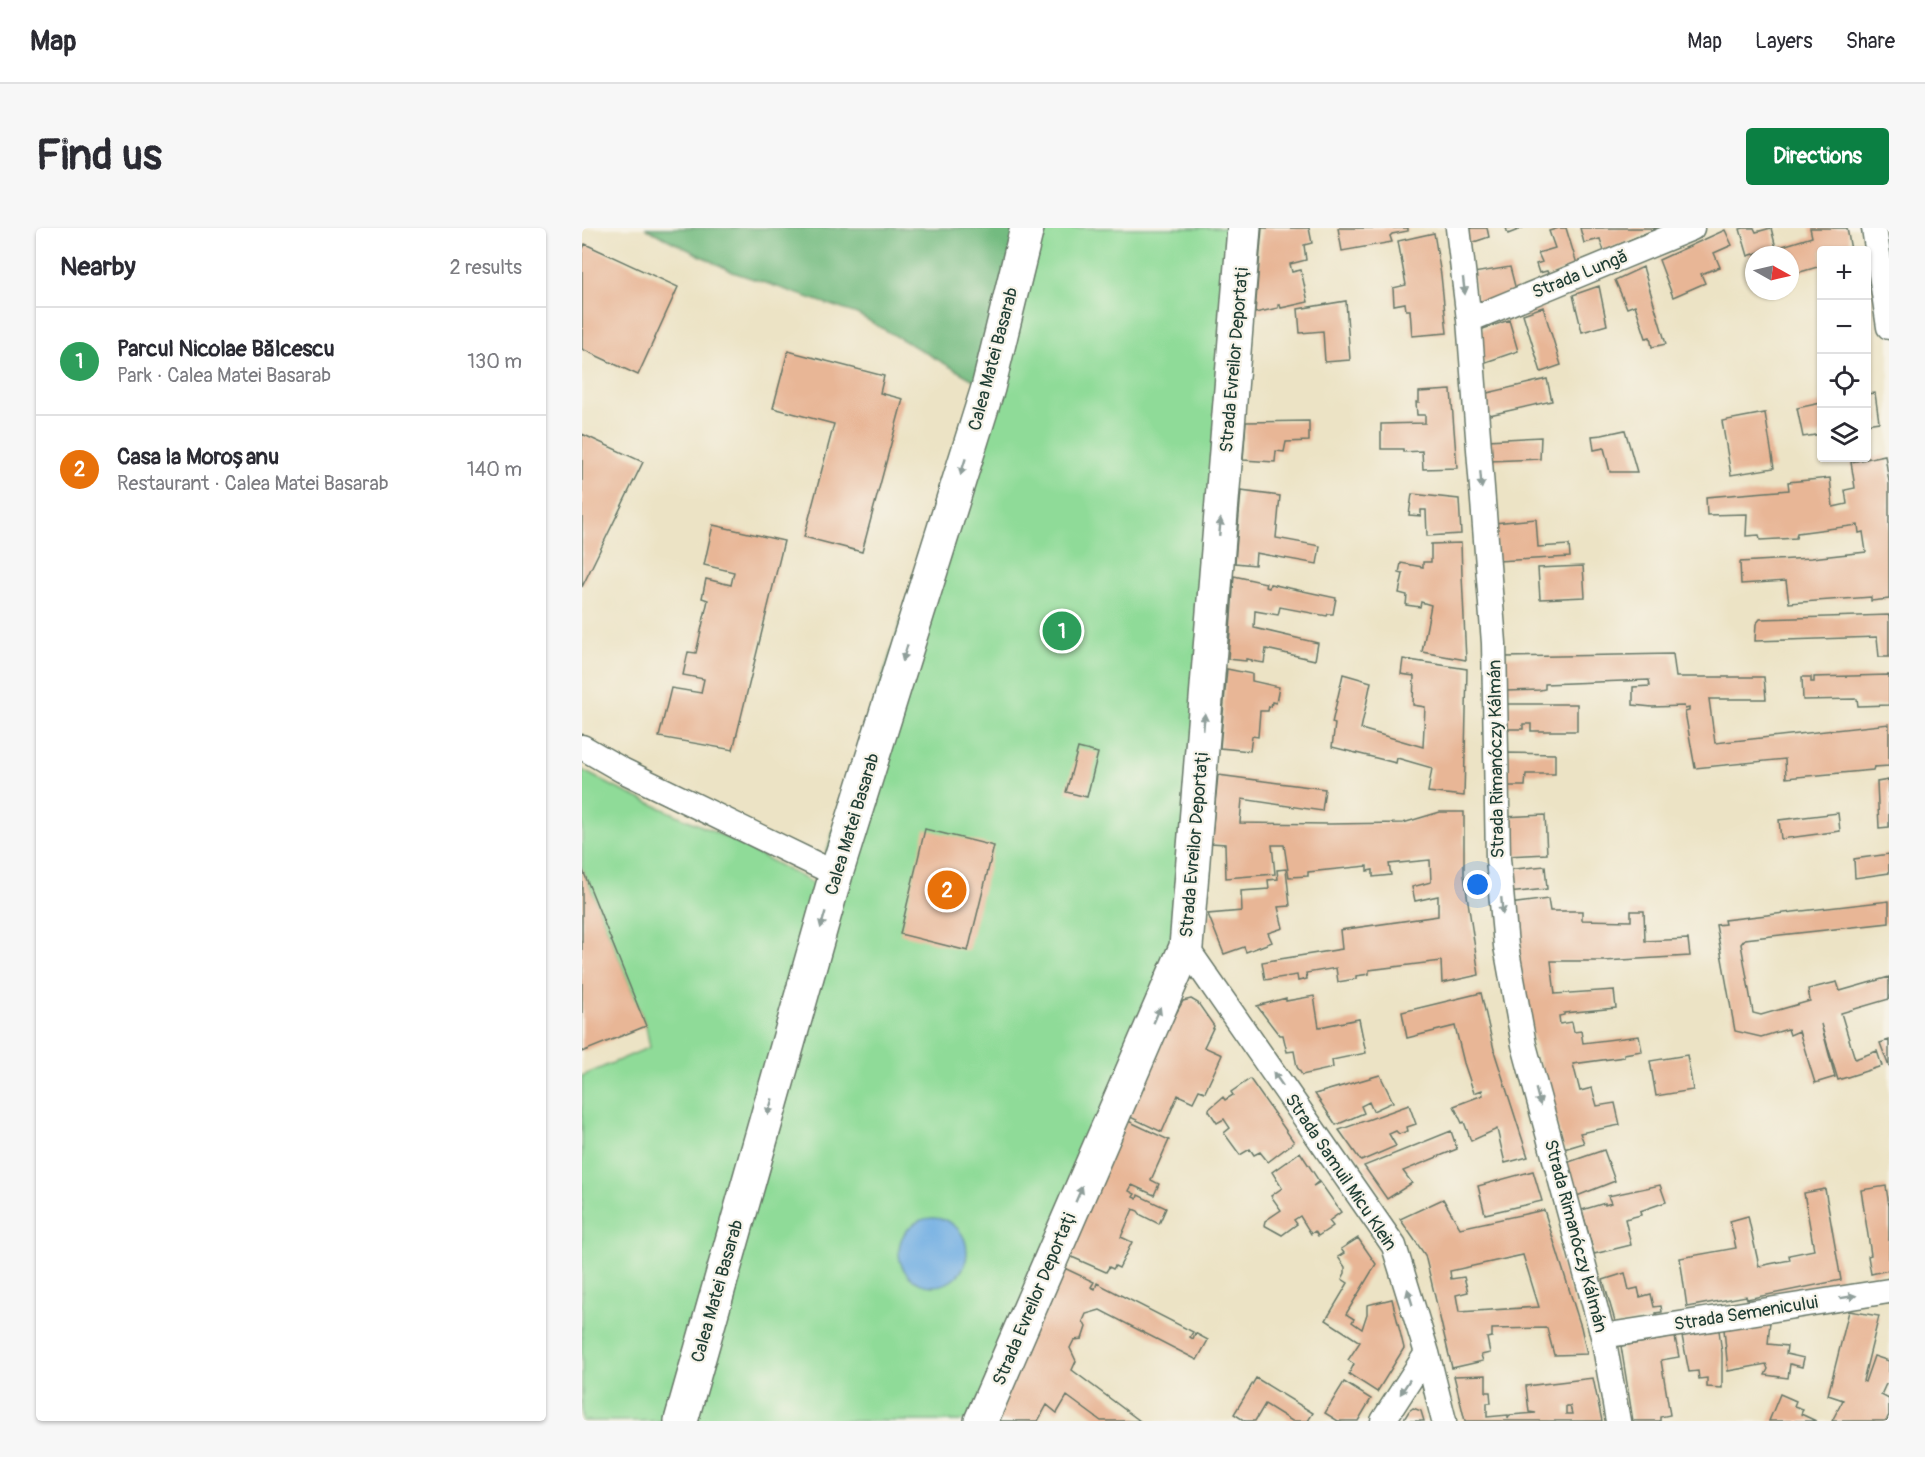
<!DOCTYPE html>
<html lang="en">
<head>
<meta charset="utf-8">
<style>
  body { margin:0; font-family:Pangolin,sans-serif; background:#f7f7f7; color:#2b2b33 }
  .controls { position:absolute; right:18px; top:18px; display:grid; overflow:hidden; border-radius:6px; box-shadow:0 2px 4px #0004 }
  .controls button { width:54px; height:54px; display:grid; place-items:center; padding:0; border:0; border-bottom:2px solid #e1e1e2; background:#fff; color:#2b2b33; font:30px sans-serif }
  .compass { position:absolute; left:1163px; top:18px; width:54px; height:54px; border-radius:50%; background:#fff; box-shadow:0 2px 4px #0004; rotate:98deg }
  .you { position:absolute; left:896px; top:657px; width:21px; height:21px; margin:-15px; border:4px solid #fff; border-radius:50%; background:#1a73e8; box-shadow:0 0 0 9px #1a73e833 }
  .badge { display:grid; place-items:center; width:39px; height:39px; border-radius:50%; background:#0b8043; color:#fff; font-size:20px; font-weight:700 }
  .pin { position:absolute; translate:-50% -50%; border:3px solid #fff; box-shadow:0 2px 6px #0006 }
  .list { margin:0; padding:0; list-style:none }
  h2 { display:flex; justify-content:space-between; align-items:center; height:78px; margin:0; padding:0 24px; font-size:26px }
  h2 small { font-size:20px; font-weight:400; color:#7c7c81 }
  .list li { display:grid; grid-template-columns:39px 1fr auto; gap:18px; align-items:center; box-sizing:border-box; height:108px; padding:0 24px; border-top:2px solid #e1e1e2 }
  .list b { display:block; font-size:22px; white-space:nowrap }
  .list p { margin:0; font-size:20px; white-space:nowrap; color:#7c7c81 }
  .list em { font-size:20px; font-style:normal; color:#7c7c81 }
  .icon { flex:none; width:33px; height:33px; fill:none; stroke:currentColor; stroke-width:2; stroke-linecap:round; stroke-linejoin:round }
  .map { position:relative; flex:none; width:1307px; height:1193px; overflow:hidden; border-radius:6px }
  header { display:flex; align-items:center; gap:36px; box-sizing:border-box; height:84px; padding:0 30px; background:#fff; border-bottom:2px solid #e1e1e2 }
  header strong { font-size:28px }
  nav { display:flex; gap:33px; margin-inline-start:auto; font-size:21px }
  .intro { display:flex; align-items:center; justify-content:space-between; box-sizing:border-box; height:144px; padding:0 36px }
  h1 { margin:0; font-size:42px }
  .button { padding:15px 27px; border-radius:6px; background:#0b8043; color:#fff; font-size:21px; font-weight:700 }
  main { display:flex; gap:36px; padding:0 36px }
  aside { flex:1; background:#fff; border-radius:6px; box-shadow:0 2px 4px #0004 }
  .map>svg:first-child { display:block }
</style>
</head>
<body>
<header>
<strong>Map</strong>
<nav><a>Map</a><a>Layers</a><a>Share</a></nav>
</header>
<div class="intro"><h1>Find us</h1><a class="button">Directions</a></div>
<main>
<aside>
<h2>Nearby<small>2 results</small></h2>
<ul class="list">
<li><span class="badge" style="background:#2e9e5b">1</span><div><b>Parcul Nicolae Bălcescu</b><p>Park · Calea Matei Basarab</p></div><em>130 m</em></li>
<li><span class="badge" style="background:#e8710a">2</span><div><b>Casa la Moroșanu</b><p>Restaurant · Calea Matei Basarab</p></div><em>140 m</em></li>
</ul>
</aside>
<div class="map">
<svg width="1307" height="1193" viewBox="0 0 1307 1193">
  <rect width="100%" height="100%" fill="#f7f3e8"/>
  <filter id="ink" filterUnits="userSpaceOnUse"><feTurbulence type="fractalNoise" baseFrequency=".0167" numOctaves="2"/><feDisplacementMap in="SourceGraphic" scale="12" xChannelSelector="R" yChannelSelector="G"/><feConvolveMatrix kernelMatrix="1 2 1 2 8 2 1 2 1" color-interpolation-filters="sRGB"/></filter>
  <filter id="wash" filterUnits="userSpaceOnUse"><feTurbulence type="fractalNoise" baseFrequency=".008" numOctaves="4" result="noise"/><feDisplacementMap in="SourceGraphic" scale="24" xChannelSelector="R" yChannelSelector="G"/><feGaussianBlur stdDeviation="1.35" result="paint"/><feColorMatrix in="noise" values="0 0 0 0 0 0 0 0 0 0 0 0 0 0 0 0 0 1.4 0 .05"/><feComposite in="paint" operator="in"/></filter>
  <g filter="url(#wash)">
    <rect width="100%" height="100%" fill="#ece3c5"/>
    <!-- green -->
    <path fill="#8fdb98" stroke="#578c66" stroke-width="1.5" d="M445,0h217l-58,719 -205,474h-399v-345l68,-29 -4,-21 -64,-158v-98l34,18 110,49 90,48z"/>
    <!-- forest -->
    <path fill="#73bb80" stroke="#497c5a" stroke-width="1.5" d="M63,0h382l-39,160 -131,-74 -124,-42z"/>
    <!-- water -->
    <path fill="#71aee3" stroke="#48768c" stroke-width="1.5" d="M317 1024a34 34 0 1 1 68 0a34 34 0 1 1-68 0Z"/>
    <g id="blocks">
      <!-- building -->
      <path fill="#e8b696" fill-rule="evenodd" d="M680,0h47l3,15 -8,2 2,15 -16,4 2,8 9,-2 7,32 -27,6 -1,-3h-2v3l-23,5z
        M756,0h70v3l-16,3 -2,2 2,6 -50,9z
        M884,0h21l2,9 -21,7z
        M924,0h17l-15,6z
        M977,0h7l11,36 -28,12 -2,-5 -8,2 -3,-9 6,-2 -4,-9 17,-5 -6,-17z
        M998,0h78l-54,23 -4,-12 -16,4z
        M1162,0h10l2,4 15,-4 5,20 36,-11 -2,-9h37l4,22h-30v16l-31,9v-20h-29l-1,-3 -12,4 -8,-27z
        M1143,2l7,15 -18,8 6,14 -19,7 4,9 -32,14 -14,-37z
        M852,5l7,42 6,58 -35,3 -2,-26h-4l-1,-7 -11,2 -1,-17 13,-3 -8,-44z
        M3,16l93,43 -40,88 -56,-26v-98z
        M928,39l6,23 -38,16 -5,-33z
        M1061,39l23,77 -14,3 -2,-10 -4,1 -11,-33 -8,3 -12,-28z
        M1017,58l8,39 -25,7 -9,-37z
        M764,73l4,59 -25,2 -2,-31 -23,2 -2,-24z
        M961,79l18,58 -20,7 -18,-58z
        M927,92l9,31 -35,12 -4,-27 4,-7z
        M206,123l96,25 -4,17 23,6 -41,153 -58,-15 30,-113 -61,-16z
        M965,151l5,22 -67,15 -2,-22z
        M869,162l6,78 -34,1 -1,-18 -19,1v-3h-22v-25l44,-1v-8h-8l-1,-13h3v-10z
        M1293,165l4,29 -13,2v-30z
        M1239,175v31l-18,3 -6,-29z
        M1183,185l9,55 -43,7 -9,-54z
        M727,193v20l-23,1 -2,10 -8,-1 -1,11 -32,-2 3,-38z
        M1043,202l12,42h-27l-6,-24 -10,2 -2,-14 10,-1z
        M0,206l61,28 -61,125z
        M959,209l-1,22 -51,2 -1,-21z
        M1303,227l4,27v117l-18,2v-4l-82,6 -3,-22 -45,3 -1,-22 71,-4 55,-6 -3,-20 -4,1 -1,-8 -61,8 -1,5 -36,2 -1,-5 -13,1 1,-22 -40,1 -1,-18 83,-7 -1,-8 42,-4 3,29 14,-3 -2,-14 10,-2 -4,-26z
        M659,263l39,5 -4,42 44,8 -3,18 -61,-11 -1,12 -20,-2z
        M830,266l47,5 2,35 -34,2 -1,-26h-5v6l-12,-1z
        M954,291l2,28 31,-2 1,12 -73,4 -3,-38z
        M131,297l71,16 -51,209 -74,-13 12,-49 30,5 3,-14 -21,-4 5,-23 8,1 12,-53 -6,-2 4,-19 25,6 3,-13 -30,-7z
        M879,315l1,32 4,85 -44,-8 9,-47 -10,-3 -1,5 -14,-2 1,-10 -8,-2 4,-19 -4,-1 2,-10 22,4v-5h8v-18z
        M1001,338l2,31 -45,2 -2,-31z
        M652,348l32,7 -1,4 4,1 1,-4 66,14 -3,16h-5l-1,2 -47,-9 -2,8 -23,-4 -1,17 64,15 -3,17 -49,-11 -2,14 -12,-2v-1l-6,-1v2l-18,-2z
        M1307,387v42h-10l-2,-20 -122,4 1,-17 4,-5z
        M1091,426l3,23h88l2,22h-57l6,44 174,-19v42l-15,1 -1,3 -87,8 -1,-19 -90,9 -10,-56 4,-1v-3l-4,1 -1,-3 -32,1 -19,-2v-18l17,-1 -1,-6 -104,4v5l-5,1 -35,1 -1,-34z
        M821,431l64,10 -3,127 -36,-4 4,-24 -35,-10 -1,5 -64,-16 3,-23 -3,-1 11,-49 28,8 -10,47 62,18 2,-40 -12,-2 1,-29 -13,-2z
        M645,441l25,5v7l27,6 -3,16 -4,-1 -1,5 -2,-1 -1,5h-8l-2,26 -6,-1 -2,15 -30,-3z
        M1307,447v30l-31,1 -1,-7 -54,1 -1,-23h9v5h3v-5z
        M923,476h72v27h-46v-7h-8v5h-18z
        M496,520l20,5 -11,44 -21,-5z
        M923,525l50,1v20h-29l-1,12h-20z
        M636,547l107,14 -3,22 -80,-12 -2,24 90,1 73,-1 37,-11h24v63l15,100 -37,8 -1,-22 -72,9v4l-13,2v3l-18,3 -2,-14 -30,5 1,6 -9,2 -1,-6 -32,5 -3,-18 80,-13 -2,-19 98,-14v-20l-23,5 -3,-14 19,-5 -1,-22 -41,4 2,11 -18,2v-7l-6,1v-5l-59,6v4l-19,1 -5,-32h-12l3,29 -49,4 -1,-34 -14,-1z
        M1307,552v47l-10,1 -2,-46z
        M1256,585l2,18 -59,8 -2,-19z
        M963,587l2,39 -42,2 -1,-39z
        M343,601l69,17 -26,105 -68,-17z
        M1307,626v19l-34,5 -1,-19z
        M963,638l2,23 -40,4 -2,-23z
        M0,640l64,158 -64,26z
        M704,641l4,37 -12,1 5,21 -15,5 4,9 -26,10 -2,-5 -20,7 -16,-40 34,-3 -1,-20 28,-2 -1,-9 10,-1 -1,-9z
        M966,671l2,12h32v9l49,1v-10h13l1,30 43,-2 2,17 -86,5h-53l4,33 59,-4 2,18 -52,5v2l-5,1 1,8 12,-2 2,10 7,-1 2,12 56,-7 3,15 -18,3v3l-51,7 7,27 12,-3 5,18 18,-3 5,22 -40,8 4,10 -20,6 -42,-152 -13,-93z
        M1307,673v22l-144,16 -4,5 12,69 8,2 49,-14 -2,-12 29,-7 3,9 49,-14v22l-48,14 14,46 22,-8 5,15 -44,14 -17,-56 14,53 -20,6 -16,-52 -9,4 -2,-6 -27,8 -26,-6 -19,-106 9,-1 -1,-4z
        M899,765l14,61 33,103 -23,6 -8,-34 -26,12 -7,-19 -2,1 -8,-17 29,-11 -1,-5 -8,3 -10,-30 -9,-37 -48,12 -5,-26z
        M732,768l5,31 40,-8 7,34 -34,7 1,8 -31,7 -5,-8 -3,-16 -7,1 -4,-17h-4l-22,-29 29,-8v3z
        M609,771l7,4 16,23 -10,21 18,8 -17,37 -6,-2 -6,12 -15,-7 -16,37 -34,-16 40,-88 15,-27z
        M1307,812v27l-9,-24z
        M1105,827l6,35 -37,6 -6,-35z
        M798,847l13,27 -20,9 -4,-9 -8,4 3,7 -28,12 -21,-31z
        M668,851l44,63 -26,20 -8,-10 -6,3 -4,-6 -10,6 -16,-22 6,-5 -6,-9 -7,4 -8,-12v-2l14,-12 2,3 8,-5 -2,-3z
        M827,877l7,19 -9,3 1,4 -9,3 -3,-3 -7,3 7,12 -35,15 -22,-31z
        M544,892l43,20 -18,40 8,4 -5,11 -22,-10 -3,6 6,3 -2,3 4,2 1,-4 28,13 -7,16 -18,-9 -3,-4 -5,-2 -12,28 11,5 -13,26 -4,-2 -2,3 -4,-2 -3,5 -41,-18z
        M869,903l6,18 -54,22 9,12 -25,16 -23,-33z
        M1022,922l11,31 -38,15 -11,-33z
        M718,924l19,29 -6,5 7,-4 21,30 -12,9 4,5 -15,10 -3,-5 -4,3 -11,-18 -6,4 3,4 -15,11 -18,-10 1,-4 16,-11 -10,-14 11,-8 -10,-16z
        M951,943l9,30 -57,13 -7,-28z
        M1078,957l6,17 -26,9 1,4 -16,4 6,26 -37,9 -12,-44 23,-7v2l6,-2 -3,-7z
        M1304,958l3,20v64l-18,4 -3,-18 3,-1 -10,-65z
        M1243,961l16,91 -94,19 -1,-3 -59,11 -7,-49 56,-10 -6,-27 18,-5 11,50 31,-6 -1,-5 25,-5 -10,-57z
        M861,971l17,29 84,-18 37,117 6,27 -33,1 -7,-27 -55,1v8l-5,1 3,15 -9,2 2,6 -31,7 -27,-113 -25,-36zM941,1027l16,52 -80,5 -3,-17 12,-3 -1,-4 -3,-11 -13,2 -1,-8z
        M776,1010l18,26 -30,50 8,5 -2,3 10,7 5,-15v-9l25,-6 12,49 -27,44 -28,-18 5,-10 -6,-4 12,-18 -34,-22 22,-37 -6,-4 3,-6v-6l-7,-10 6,-4 -3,-4z
        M478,1038l34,16 -3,5 4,2 2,-6 96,49 -3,5 3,2 2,-6 13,7 -11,20 -97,-50 -14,4 -3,7 3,6 -4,12 -8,1 -4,8 6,13 -4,9 68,51h-39l-34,-25 -10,17 -10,-8 -9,16h-53z
        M1043,1045l4,17 9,-2 2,9 11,-3 3,13 7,-1 1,6 -6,1v4l-35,7 -6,-3 -12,-41z
        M1267,1083l30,5 -16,65 2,1 9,-26 15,5v24l-3,-1 -5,11 8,4v16l-2,4 2,2h-57l11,-21 -15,-5z
        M1188,1093l-2,23 19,2 -1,8 18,4 -2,9 -12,-3 -2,14 -23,-3 3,-6 -2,-5 -38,7 -4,-42z
        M1137,1102l3,23v35l-15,-1v-9l-8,1 -1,-8 -9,1 -7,-36z
        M1093,1109l4,20 -18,3 9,55 -10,2v4h-27l-12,-75z
        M904,1147v17h4l1,11h-4v14l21,-2v4l2,-4 26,-2 -7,-1 -3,-26 67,-8 9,43h-137l-11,-45zM984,1178h4l2,8h-6z
        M674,1150l57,35 -5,8h-16l-27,-17 -10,17h-10l-11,-7z
        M762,1154l27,17 -13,22h-20l-13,-8z
        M1198,1166l16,7 -2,5 9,3 -2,5 15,7h-47z
        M831,1180l8,3 3,10h-21l6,-10z"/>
    </g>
  </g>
  <g filter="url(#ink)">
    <use href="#blocks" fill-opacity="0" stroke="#677767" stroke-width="1.5"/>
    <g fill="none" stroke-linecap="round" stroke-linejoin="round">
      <!-- street casing -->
      <g stroke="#677767" stroke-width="27">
        <path id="street" d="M876,0l11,92 25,323 4,216 8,87 18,99 79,291 15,85
          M1292,0l15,99
          M887,92l223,-92
          M0,519l40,23 214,104
          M604,719l208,299 33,107 17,68
          M1021,1108l286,-45
          M801,1193l44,-68"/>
      </g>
      <!-- secondary casing -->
      <g stroke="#677767" stroke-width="36">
        <path id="secondary" d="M99,1193l155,-547 152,-486 39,-160
          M399,1193l205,-474 58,-719"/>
      </g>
      <!-- street -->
      <use href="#street" stroke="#fff" stroke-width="24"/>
      <!-- secondary -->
      <use href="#secondary" stroke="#fff" stroke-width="33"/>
    </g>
    <!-- one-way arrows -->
    <defs><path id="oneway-solid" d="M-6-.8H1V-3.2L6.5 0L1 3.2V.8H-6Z" transform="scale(1.5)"/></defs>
    <g fill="#8f9e9a">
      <use href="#oneway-solid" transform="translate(882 58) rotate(83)"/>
      <use href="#oneway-solid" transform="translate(381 239) rotate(107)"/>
      <use href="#oneway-solid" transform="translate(899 252) rotate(85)"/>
      <use href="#oneway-solid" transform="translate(638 299) rotate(-85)"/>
      <use href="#oneway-solid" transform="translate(323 425) rotate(107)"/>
      <use href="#oneway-solid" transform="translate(622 494) rotate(-85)"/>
      <use href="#oneway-solid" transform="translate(920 678) rotate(85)"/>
      <use href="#oneway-solid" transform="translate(241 692) rotate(106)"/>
      <use href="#oneway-solid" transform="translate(575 787) rotate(-67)"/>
      <use href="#oneway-solid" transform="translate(696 851) rotate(-125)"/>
      <use href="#oneway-solid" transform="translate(956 869) rotate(75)"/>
      <use href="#oneway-solid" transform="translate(188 879) rotate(106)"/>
      <use href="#oneway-solid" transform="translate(497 966) rotate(-67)"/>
      <use href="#oneway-solid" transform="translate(828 1069) rotate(-107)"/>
      <use href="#oneway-solid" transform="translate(1266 1069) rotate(-9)"/>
      <use href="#oneway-solid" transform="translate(823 1159) rotate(123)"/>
    </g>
  </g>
  <g text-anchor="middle" stroke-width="4.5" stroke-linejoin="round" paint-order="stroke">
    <!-- street labels -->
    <g font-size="18" fill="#1f3d34" stroke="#f7f3e8">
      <text transform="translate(998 46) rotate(-22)" y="6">Strada Lungă</text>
      <text transform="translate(411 131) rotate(-75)" y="6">Calea Matei Basarab</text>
      <text transform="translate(652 132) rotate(-85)" y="6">Strada Evreilor Deportaţi</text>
      <text transform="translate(914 531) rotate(-91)" y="6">Strada Rimanóczy Kálmán</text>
      <text transform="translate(270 596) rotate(-73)" y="6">Calea Matei Basarab</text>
      <text transform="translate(612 617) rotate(-85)" y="6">Strada Evreilor Deportaţi</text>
      <text transform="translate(759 944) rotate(56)" y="6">Strada Samuil Micu Klein</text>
      <text transform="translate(994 1008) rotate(75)" y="6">Strada Rimanóczy Kálmán</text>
      <text transform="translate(135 1063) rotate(-74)" y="6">Calea Matei Basarab</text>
      <text transform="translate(452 1071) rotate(-67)" y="6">Strada Evreilor Deportaţi</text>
      <text transform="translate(1164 1085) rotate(-9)" y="6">Strada Semenicului</text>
    </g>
  </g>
</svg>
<div class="controls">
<button>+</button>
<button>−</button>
<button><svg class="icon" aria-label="locate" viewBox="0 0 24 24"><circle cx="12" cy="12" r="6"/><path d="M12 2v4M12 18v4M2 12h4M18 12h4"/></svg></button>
<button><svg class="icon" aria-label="layers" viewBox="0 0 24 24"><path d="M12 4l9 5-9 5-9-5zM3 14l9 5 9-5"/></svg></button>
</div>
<svg class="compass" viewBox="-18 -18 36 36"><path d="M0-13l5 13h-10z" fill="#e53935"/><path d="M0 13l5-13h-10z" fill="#7c7c81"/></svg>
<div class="you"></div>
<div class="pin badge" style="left:480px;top:403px;background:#2e9e5b">1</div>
<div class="pin badge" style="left:365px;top:662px;background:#e8710a">2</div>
</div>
</main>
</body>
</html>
